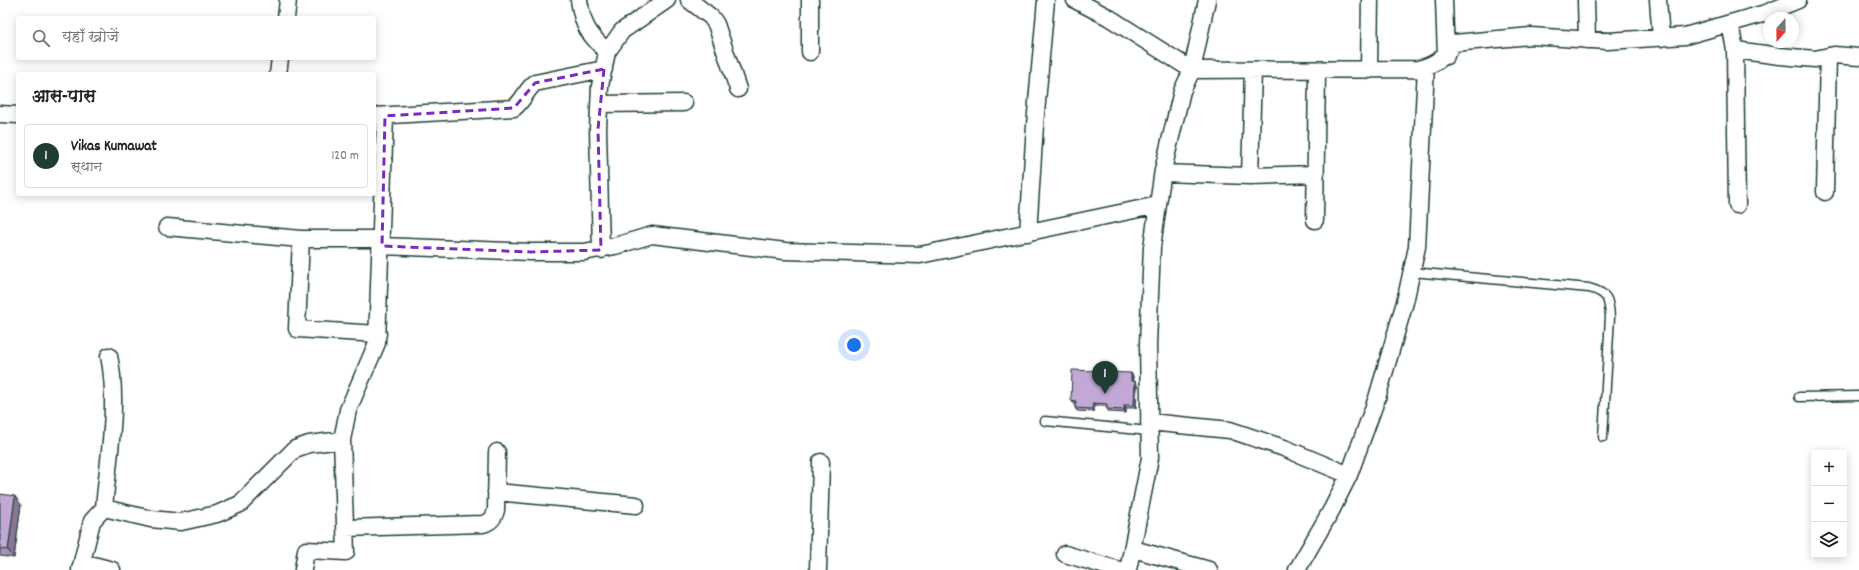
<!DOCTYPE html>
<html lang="hi">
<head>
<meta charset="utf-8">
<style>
  body { margin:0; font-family:Dekko,"Playpen Sans Deva",sans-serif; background:#f2f2f2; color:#202124 }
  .controls { position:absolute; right:12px; bottom:12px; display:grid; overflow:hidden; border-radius:4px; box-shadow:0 2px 10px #0003 }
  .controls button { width:36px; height:36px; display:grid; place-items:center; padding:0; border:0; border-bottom:1px solid #e0e0e0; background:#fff; color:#202124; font:20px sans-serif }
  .compass { position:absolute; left:1763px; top:12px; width:36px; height:36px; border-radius:50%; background:#fff; box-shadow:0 2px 10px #0003; rotate:200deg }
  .you { position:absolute; left:854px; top:345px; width:14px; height:14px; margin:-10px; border:3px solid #fff; border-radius:50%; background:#1a73e8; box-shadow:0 0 0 6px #1a73e833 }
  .badge { display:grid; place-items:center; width:26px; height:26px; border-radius:50%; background:#1f3d34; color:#fff; font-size:13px; font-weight:700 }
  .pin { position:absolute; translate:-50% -33px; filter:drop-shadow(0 1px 2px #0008) }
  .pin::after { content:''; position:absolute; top:21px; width:14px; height:12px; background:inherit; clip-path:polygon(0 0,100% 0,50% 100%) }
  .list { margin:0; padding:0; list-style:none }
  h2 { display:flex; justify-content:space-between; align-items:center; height:52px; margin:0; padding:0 16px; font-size:17px }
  h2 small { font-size:13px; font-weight:400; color:#757577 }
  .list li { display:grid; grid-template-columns:26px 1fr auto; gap:12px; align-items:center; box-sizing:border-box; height:64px; margin:0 8px 8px; padding:0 8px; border:1px solid #e0e0e0; border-radius:4px }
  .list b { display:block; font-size:15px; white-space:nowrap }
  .list p { margin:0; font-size:13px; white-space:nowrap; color:#757577 }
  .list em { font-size:13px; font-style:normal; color:#757577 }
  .icon { flex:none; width:22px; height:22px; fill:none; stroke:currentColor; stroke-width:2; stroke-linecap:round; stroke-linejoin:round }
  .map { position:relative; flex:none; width:1859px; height:570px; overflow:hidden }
  .search { position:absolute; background:#fff; box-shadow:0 2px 10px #0003; left:16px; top:16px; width:360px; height:44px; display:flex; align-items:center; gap:10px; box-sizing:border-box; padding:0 14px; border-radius:4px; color:#757577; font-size:15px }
  .panel { position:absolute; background:#fff; box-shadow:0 2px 10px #0003; left:16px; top:72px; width:360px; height:124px; border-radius:4px }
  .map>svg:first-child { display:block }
</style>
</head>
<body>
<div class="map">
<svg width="1859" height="570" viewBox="0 0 1859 570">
  <rect width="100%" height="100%" fill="#fff"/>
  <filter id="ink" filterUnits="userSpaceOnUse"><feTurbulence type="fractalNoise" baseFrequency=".025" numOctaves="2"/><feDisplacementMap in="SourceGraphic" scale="8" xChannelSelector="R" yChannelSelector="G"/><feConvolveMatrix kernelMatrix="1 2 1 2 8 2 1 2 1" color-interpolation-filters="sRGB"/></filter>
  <g filter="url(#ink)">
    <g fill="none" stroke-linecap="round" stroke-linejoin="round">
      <!-- lane casing -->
      <g stroke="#1f3d34" stroke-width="11">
        <path id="lane" d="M1412,272l177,16c19,5 20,11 21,29l-7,120
          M1799,397l60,-1
          M1045,421l104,10"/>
      </g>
      <!-- street casing -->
      <g stroke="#1f3d34" stroke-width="19">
        <path id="street" d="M579,0c4,27 9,33 28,52
          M689,0l22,17 5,7 22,65
          M810,0v52
          M1075,0l33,17 84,53 15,-70
          M1444,0l2,56
          M1586,0l1,40
          M1658,0l3,38
          M286,18l2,-18
          M1730,23l5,27 45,6 35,3 19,-4 25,2
          M1735,50l2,155
          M1369,70l1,-70
          M278,74l2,-16
          M599,104l85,-1
          M0,114l18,1
          M374,116l140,-8c10,-8 11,-17 21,-25l69,-14
          M1163,173l87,3 66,-2
          M1250,176l3,-106
          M1825,192l3,-136
          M1315,220l2,-150
          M167,227l134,12h81
          M1028,233l7,-108 11,-125
          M301,239l-4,90 81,5
          M382,246l149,6h53l31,-6 37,-11 133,16 135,4 238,-50
          M601,250l-3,-121 2,-43 7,-34 15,-21 45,-31
          M1149,422l81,8 54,18 65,27 -17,34 -35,61
          M1349,475l28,-77 28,-96 12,-55 9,-180
          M496,492l140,13
          M104,508c4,-47 15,-105 5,-152
          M345,528l138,-4c8,-2 11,-6 13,-14l1,-58
          M1133,549l76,21
          M1065,554l54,16
          M82,562l30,8
          M80,570l12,-49 12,-13 47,11 30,3 36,-8 23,-10 55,-55 14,-5 33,-4
          M303,570l3,-20 40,2 -4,-112 6,-30 29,-67 8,-227
          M818,570l3,-108
          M1128,570l22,-112 -2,-114 4,-97 11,-77 19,-79 10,-21 226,-1c17,-4 26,-11 36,-26l77,-7 77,5 77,-5 81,-23 32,-13"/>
      </g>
      <!-- lane -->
      <use href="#lane" stroke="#fff" stroke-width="8"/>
      <!-- street -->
      <use href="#street" stroke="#fff" stroke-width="16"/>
    </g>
    <!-- wall -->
    <path fill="#a890b8" stroke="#1f3d34" d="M1131,373l2,3v5h2l2,3 -1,24h-10v5l-17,-1 -2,-3v-2l-12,-1 -1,6 -17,-1 -2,-3v-5h-2l-2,-3 29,-26v7h5z
      M0,494l21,11 -7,53 -14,-2z"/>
    <!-- shaded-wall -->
    <path fill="#887696" stroke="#1f3d34" d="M1098,371l2,3v9l-2,-2z
      M1131,373l2,3v8l-2,-3z
      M1135,381l2,3 -1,24 -2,-3z
      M1093,403l2,3 -1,6 -2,-3z
      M1124,405l2,3v5l-2,-3z
      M15,496l6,9 -7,53 -6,-8z"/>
    <!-- building -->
    <path fill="#c3a8d6" stroke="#1f3d34" d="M1072,370l26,1v10h7v-9l26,1v8h4l-1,24h-10v5l-17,-1v-5l-14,-1 -1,6 -17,-1 1,-7 -5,-1z
      M0,494l15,2 -7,54 -8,-1z"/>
  </g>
  <!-- marked area -->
  <path fill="none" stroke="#7b2cbf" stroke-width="3" stroke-dasharray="8 5" stroke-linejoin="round" d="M604,69l-6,60 3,121 -70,2 -149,-6 3,-130 129,-8 21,-25z"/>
</svg>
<div class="controls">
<button>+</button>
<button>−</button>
<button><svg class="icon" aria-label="layers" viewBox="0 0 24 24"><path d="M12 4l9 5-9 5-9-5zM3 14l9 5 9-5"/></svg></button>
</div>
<svg class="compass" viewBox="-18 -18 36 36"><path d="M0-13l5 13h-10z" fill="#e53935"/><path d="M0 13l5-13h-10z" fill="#757577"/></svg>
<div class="you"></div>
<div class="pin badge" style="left:1105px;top:394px">1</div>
<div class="search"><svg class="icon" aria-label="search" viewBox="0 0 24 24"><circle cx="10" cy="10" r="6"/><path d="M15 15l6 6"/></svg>यहाँ खोजें</div>
<section class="panel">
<h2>आस-पास<small></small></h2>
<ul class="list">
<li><span class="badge">1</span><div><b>Vikas Kumawat</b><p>स्थान</p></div><em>120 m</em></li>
</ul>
</section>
</div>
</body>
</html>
